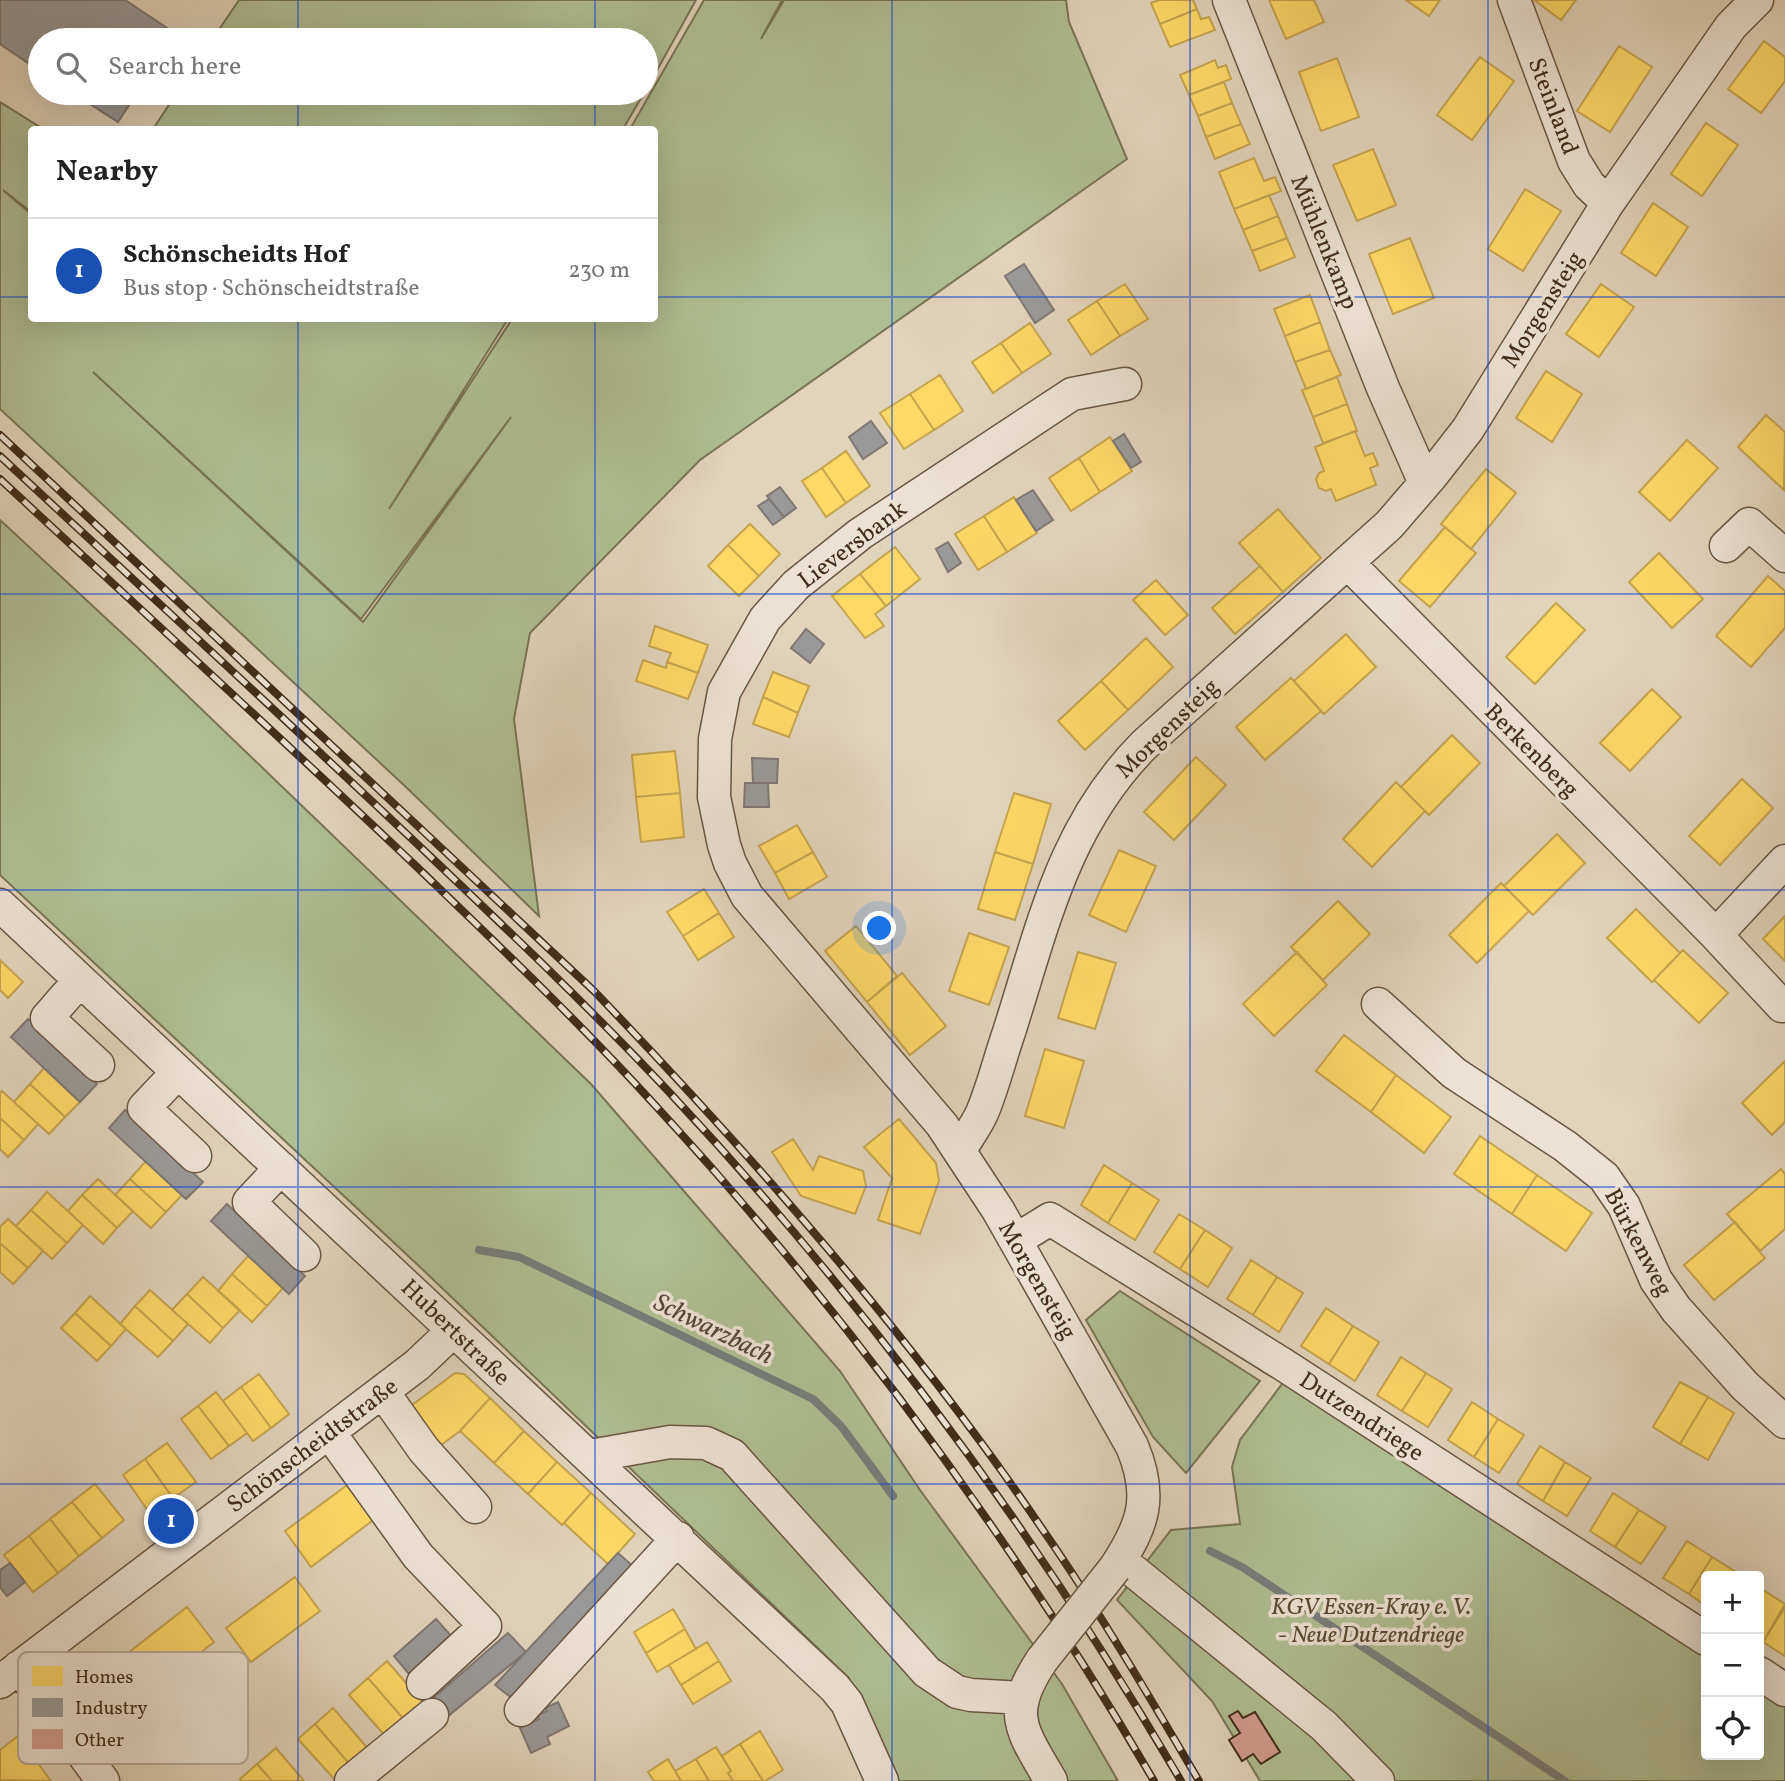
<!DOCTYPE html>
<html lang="en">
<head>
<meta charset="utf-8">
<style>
  body { margin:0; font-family:Vollkorn,serif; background:#f2f2f2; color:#222 }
  .controls { position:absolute; right:21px; bottom:21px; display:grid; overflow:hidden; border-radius:7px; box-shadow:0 7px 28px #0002 }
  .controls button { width:63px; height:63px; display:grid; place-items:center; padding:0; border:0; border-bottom:2px solid #e0e0e0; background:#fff; color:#222; font:35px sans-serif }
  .you { position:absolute; left:880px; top:929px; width:24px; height:24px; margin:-18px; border:5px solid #fff; border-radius:50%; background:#1a73e8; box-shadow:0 0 0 10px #1a73e833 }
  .badge { display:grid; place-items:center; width:46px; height:46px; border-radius:50%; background:#ea580c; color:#fff; font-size:23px; font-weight:700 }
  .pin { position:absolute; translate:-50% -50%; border:4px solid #fff; box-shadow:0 2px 7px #0006 }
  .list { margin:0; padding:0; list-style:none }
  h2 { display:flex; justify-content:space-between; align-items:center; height:91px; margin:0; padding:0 28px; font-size:30px }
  h2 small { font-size:23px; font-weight:400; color:#767676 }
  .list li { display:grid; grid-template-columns:46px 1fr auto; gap:21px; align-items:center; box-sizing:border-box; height:105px; padding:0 28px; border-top:2px solid #e0e0e0 }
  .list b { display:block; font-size:26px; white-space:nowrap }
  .list p { margin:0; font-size:23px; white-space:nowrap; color:#767676 }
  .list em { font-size:23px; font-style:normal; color:#767676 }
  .icon { flex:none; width:38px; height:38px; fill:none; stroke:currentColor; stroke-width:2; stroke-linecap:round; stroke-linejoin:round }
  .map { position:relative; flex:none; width:1785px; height:1781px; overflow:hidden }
  .search { position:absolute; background:#fff; box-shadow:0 7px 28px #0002; left:28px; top:28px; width:630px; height:77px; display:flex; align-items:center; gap:18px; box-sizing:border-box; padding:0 24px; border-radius:38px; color:#767676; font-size:26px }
  .panel { position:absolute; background:#fff; box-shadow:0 7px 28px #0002; left:28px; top:126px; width:630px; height:196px; border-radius:7px }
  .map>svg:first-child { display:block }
</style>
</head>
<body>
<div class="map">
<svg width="1785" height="1781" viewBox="0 0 1785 1781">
  <rect width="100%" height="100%" fill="#e2d3bb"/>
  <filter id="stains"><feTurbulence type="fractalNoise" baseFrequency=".00286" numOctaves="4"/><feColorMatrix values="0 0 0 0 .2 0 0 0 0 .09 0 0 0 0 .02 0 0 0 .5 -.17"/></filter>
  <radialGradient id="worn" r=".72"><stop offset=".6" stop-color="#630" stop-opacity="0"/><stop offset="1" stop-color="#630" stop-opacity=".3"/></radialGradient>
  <!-- green -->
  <path fill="#afbe93" stroke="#787556" stroke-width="2" fill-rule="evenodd" d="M239,0h457l-50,90v-50h-434z
    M704,0h78l-21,39 23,-39h282l3,22 58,137 -427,301 -170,173 -16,86 25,197 -132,-128 -407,-379v-307l43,27 -11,1 -1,82 -28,-22 28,24 1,104 476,1 -119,190 123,-190 142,-1v-188l-24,-1zM93,372l268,247 150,-202 -148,205z
    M177,93h467l-21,36h-470z
    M0,520l138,128 453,436 249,287 80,119 142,194 56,97h-228l-32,-73 -9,-30 -429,-411 -420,-392z
    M1120,1291l140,90 -74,92 -33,-36 -67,-117z
    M1291,1372l415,273v110h53v-76l26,17v85h-525l-48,-80 -95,-101 54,-70 69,-6 -8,-57 8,-27z"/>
  <!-- homes -->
  <path fill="#ffd966" stroke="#c6a54f" stroke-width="2" d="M1159,0h34l4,9 -37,15 -9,-21z
    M1269,0h45l10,22 -38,17z
    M1406,0h34l-11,16z
    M1534,0h42l-15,20z
    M1197,9l4,10 8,-2 6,13 -45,17 -10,-23z
    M1764,41l21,16v24l-24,32 -33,-24z
    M1619,46l33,21 -42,65 -33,-21z
    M1480,57l34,24 -42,59 -35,-25z
    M1337,58l22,59 -38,14 -22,-59z
    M1215,60l3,8 8,-3 5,14 -42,16 -9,-20z
    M1224,82l8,21 -34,13 -9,-21z
    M1232,103l9,21 -35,13 -8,-21z
    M1706,123l32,22 -36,51 -31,-22z
    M1241,124l9,20 -35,15 -9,-22z
    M1373,149l23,56 -39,16 -24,-56z
    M1254,158l10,23 11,-4 6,14 -47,18 -15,-37z
    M1525,189l36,22 -38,60 -35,-22z
    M1269,195l9,21 -35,14 -9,-21z
    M1653,203l35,24 -32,49 -35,-23z
    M1278,216l9,22 -35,13 -9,-21z
    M1287,238l8,19 -35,14 -8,-20z
    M1410,238l24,60 -41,16 -24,-60z
    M1125,284l23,35 -28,17 -23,-35z
    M1601,284l33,23 -35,50 -33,-23z
    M1310,295l10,27 -35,14 -11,-27z
    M1097,301l23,35 -29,19 -23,-35z
    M1320,322l10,28 -35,12 -10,-26z
    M1030,323l21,31 -29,19 -21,-30z
    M1001,343l21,30 -29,20 -21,-31z
    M1330,350l11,25 -35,14 -11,-27z
    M1546,371l36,23 -30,48 -36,-24z
    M940,375l23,36 -29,19 -24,-36z
    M1337,377l10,27 -34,13 -11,-27z
    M910,394l24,36 -30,19 -24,-36z
    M1347,404l10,27 -34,12 -10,-26z
    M1766,415l19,17 -1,58 -46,-43z
    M1355,431l10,25 8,-3 5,12 -8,3 6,17 -40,16 -5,-12 -5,2 -7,-3 -3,-9 3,-6 5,-2 -9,-24z
    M1110,437l22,34 -32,21 -21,-34z
    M1687,440l31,28 -48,53 -31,-29z
    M846,451l24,35 -24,17 -24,-35z
    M1079,458l21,34 -29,19 -22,-33z
    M822,468l24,35 -20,14 -24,-36z
    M1486,469l30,24 -45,56 -30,-25z
    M1014,497l23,36 -30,19 -23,-36z
    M1278,509l43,49 -38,34 -44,-49z
    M984,516l23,36 -29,18 -23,-36z
    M750,524l30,30 -21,22 -31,-31z
    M1445,527l31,26 -46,54 -31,-26z
    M728,545l31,31 -20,20 -31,-30z
    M895,547l25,32 -34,27 -26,-32z
    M1659,553l44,46 -31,29 -43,-46z
    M1260,566l23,26 -48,42 -23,-26z
    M860,574l26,32 -11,8 9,12 -19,12 -33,-42z
    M1768,576l17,15v37l-34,39 -35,-31z
    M1156,580l32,35 -23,20 -32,-35z
    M1556,603l29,27 -50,54 -29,-27z
    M655,626l53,19 -10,28 -31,-11 4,-9 -22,-7z
    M1346,634l30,33 -52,47 -30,-33z
    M1146,638l27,29 -45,43 -27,-29z
    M643,660l23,8 1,-6 31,11 -10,26 -52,-18z
    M773,672l36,14 -11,27 -35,-16z
    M1291,678l30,33 -56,49 -29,-33z
    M1101,681l27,29 -43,40 -27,-29z
    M1652,689l29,28 -51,54 -30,-28z
    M763,697l35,16 -9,24 -36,-13z
    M1452,735l28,28 -51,52 -28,-28z
    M675,751l5,42 -44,4 -4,-42z
    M1196,757l30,28 -52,55 -30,-28z
    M1742,779l31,29 -53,57 -31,-29z
    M1396,782l29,29 -53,56 -29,-28z
    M680,793l4,44 -43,5 -5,-45z
    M1014,793l37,11 -18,60 -38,-12z
    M797,825l16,27 -38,21 -16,-27z
    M1557,834l28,29 -52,52 -29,-29z
    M1119,850l37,16 -30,66 -37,-17z
    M813,852l14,25 -38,22 -14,-26z
    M995,852l38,12 -18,56 -37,-11z
    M1501,883l28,28 -52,52 -28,-28z
    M704,889l15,24 -36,23 -16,-24z
    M1338,901l32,33 -47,46 -32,-33z
    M1636,909l44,44 -28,29 -45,-44z
    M719,913l15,24 -36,23 -15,-24z
    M1785,916v45l-22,-22z
    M856,926l41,50 -30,26 -42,-51z
    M969,933l40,14 -20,58 -40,-14z
    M1683,950l45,43 -29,30 -45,-43z
    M1078,952l38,11 -21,66 -37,-11z
    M1297,952l30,33 -53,51 -31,-32z
    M0,960l23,22 -15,16 -8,-8z
    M902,973l44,53 -36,29 -43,-53z
    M1344,1035l52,40 -25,37 -55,-41z
    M1045,1049l39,12 -20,67 -39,-12z
    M1785,1061v61l-13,13 -30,-32z
    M44,1068l36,34 -15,15 -35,-33z
    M1396,1075l55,42 -27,36 -53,-41z
    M30,1084l35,33 -16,17 -35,-32z
    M2,1091l36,33 -14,16 -24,-22v-25z
    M0,1118l24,22 -16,17 -8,-8z
    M899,1119l37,44 3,18 -19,53 -42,-14 14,-42 -28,-31z
    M1480,1136l57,39 -25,39 -58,-40z
    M793,1139l20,31 6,-14 44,15 3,15 -11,28 -54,-18 -29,-44z
    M146,1161l36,34 -16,17 -36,-33z
    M1104,1165l28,18 -24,40 -27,-18z
    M1781,1169l4,5v55l-25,22 -33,-37z
    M1537,1175l55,38 -26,38 -54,-37z
    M98,1179l35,32 -16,17 -35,-33z
    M130,1179l36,33 -15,16 -36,-33z
    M1132,1183l27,17 -24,40 -27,-17z
    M47,1192l36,33 -16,18 -36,-33z
    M82,1195l35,33 -14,16 -35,-33z
    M31,1210l36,33 -15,16 -36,-33z
    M1179,1214l26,16 -25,39 -26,-17z
    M8,1219l35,32 -15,17 -28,-25v-16z
    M1735,1222l30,36 -51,42 -30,-35z
    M1205,1230l27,18 -24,39 -28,-18z
    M0,1243l28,25 -15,16 -13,-12z
    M248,1256l35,32 -16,18 -35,-32z
    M1251,1260l26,17 -24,38 -26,-16z
    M232,1274l35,32 -15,16 -34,-31z
    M203,1277l37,33 -17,18 -36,-34z
    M1277,1277l26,16 -24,39 -26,-17z
    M150,1290l38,34 -15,17 -38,-35z
    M187,1294l36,34 -13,15 -38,-33z
    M90,1296l36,33 -15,17 -36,-33z
    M135,1306l38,35 -15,16 -38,-33z
    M1326,1308l27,18 -24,38 -28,-18z
    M75,1313l36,33 -14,15 -36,-33z
    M1353,1326l26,16 -24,39 -26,-17z
    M1401,1357l25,16 -24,38 -25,-16z
    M455,1373l9,1 26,24 -30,33 -27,20 -29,-40z
    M1426,1373l26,16 -24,38 -26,-16z
    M259,1374l30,40 -18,14 -30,-41z
    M1680,1382l28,15 -28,47 -27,-17z
    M241,1387l30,41 -18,13 -30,-40z
    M216,1392l31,41 -18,13 -31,-40z
    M1708,1397l26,16 -26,47 -28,-16z
    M490,1398l34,33 -30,32 -34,-32z
    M1472,1402l26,17 -24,38 -26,-17z
    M198,1406l31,40 -18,13 -30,-40z
    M1498,1419l26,16 -25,38 -25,-16z
    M524,1431l33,31 -29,32 -34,-31z
    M167,1443l29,39 -23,16 -28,-39z
    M1540,1446l25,16 -22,39 -26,-17z
    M145,1459l28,39 -22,17 -28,-40z
    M557,1462l34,31 -29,32 -34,-31z
    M1565,1462l26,16 -24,38 -24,-15z
    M354,1480l26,35 -69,52 -26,-36z
    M95,1484l29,36 -22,18 -30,-36z
    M591,1493l44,41 -27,30 -44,-41z
    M1613,1493l26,17 -24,37 -25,-16z
    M72,1502l30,36 -23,18 -29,-37z
    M1639,1510l27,17 -25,37 -26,-17z
    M50,1519l29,37 -21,17 -29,-37z
    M29,1536l29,37 -25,19 -29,-37z
    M1687,1541l25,16 -23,37 -26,-16z
    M1712,1557l27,17 -2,2h-31v30l-17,-12z
    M295,1577l25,34 -69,51 -25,-34z
    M1760,1588l25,16 -22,38 -4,-3z
    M187,1607l27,35 -68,53 -27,-35z
    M1785,1607v49l-22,-14z
    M673,1609l12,20 -39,24 -12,-21z
    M685,1629l11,20 -39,23 -11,-19z
    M707,1642l12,19 -38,24 -12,-20z
    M387,1661l39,45 -19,17 -39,-45z
    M719,1661l12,20 -38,23 -12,-19z
    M368,1678l39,45 -19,16 -39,-44z
    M333,1708l37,43 -18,16 -37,-43z
    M315,1724l37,43 -16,14 -38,-42z
    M760,1731l23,39 -18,11h-2l-23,-37z
    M18,1736l33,45 -51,-1v-30z
    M740,1744l23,37h-30l-5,-8 3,-2 -9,-15z
    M716,1747l15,24 -3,2 5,8h-24l-13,-22z
    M276,1748l28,33h-32l-15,-17z
    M668,1759l13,22h-27l-6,-9z
    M696,1759l13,22h-28l-6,-10z
    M257,1764l15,17h-31l-1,-2z"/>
  <!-- industry -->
  <path fill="#999" stroke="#7f7873" stroke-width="2" d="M0,0h125l51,34 -4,6h-132v31l-40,-27z
    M73,93h64l-19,29z
    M1024,264l30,46 -19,13 -30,-47z
    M871,421l16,22 -24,16 -14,-22z
    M1124,434l17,28 -10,6 -18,-27z
    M780,487l16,21 -12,9 -17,-21z
    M1033,490l20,30 -17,11 -20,-31z
    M769,499l15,18 -11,8 -15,-19z
    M948,542l13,21 -13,9 -12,-23z
    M806,629l18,15 -14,19 -19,-15z
    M752,758l26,1 -1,24h-24z
    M745,783h23l1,24h-25z
    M28,1019l69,65 -17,18 -69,-65z
    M125,1110l78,72 -17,17 -77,-71z
    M227,1204l78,72 -16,18 -78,-73z
    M618,1553l16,14 -121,132 -18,-14z
    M10,1563l15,19 -18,14 -7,-9v-17z
    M436,1619l17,19 -44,36 -15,-18z
    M508,1633l18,19 -79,65 -15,-18z
    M558,1702l11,24 -22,11 3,7 -19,9 -11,-25 19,-9 -2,-4 10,-4 -2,-3z"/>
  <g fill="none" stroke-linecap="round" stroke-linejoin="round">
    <!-- stream -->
    <path stroke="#777e7b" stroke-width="8" d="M479,1250l40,7 294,142 28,27 52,70
      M1210,1551l32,16 323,214"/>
  </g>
  <!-- building -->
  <path fill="#d39c90" stroke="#422c19" stroke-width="2" d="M1238,1711l5,7 12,-6 25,40 -19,12 -8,-10 -11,7 -13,-21 11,-7 -11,-17z"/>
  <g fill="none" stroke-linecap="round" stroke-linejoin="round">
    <!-- minor casing -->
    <g stroke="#6a5642" stroke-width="35">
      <path id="minor" d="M1229,0l154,388 42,95
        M1514,0l60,161 15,24 19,18
        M1726,546l23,-22 36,32
        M1348,563l368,372 66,71
        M0,905l835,783 12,15 35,78
        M1716,935l69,-74
        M80,980l-33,38 51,47
        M1378,1004l76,69 111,73 39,31 20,29 32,74 20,29 69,77 40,36
        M178,1072l-34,36 51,48
        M960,1150c7,-12 16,-24 22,-37 11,-26 18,-55 27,-81 34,-106 54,-205 135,-287l245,-220 44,-51 35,-45 140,-226 123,-177 26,-26
        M281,1168l-32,34 55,53
        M1016,1240l34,-21 234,146 422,274
        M383,1392l41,58 51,57
        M329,1432l89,124 67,70 -62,57
        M590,1456l80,-14 36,1 26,12 195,217 30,20 14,3 50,3
        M1120,1560l204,166 54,55
        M1115,1568c29,-44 38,-72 17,-122l-134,-236 -56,-85 -195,-229 -17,-33 -6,-18 -10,-48 1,-58 9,-47 41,-73 31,-34 64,-51 212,-140 53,-10
        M1042,1660c-36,54 -21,69 9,121
        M19,1667l84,114
        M1759,1673l26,17
        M0,1682l417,-317 36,-34
        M521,1710l157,-172
        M351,1781l81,-66"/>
    </g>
    <!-- minor -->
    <use href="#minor" stroke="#ece2d3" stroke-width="32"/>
    <!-- rail casing -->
    <g stroke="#422c19" stroke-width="8">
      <path id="rail" d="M0,435l594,556c162,169 317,345 449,539 56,81 106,166 156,251
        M0,456c144,134 290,267 433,403 80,76 160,152 236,233 196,209 367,441 512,689
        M0,479c139,129 280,258 418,389 80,77 161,154 236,236 191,207 358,434 500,677"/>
    </g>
    <!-- rail -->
    <use href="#rail" stroke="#ece2d3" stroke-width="5" stroke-dasharray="16" stroke-linecap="butt"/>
    <!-- minor-bridge casing -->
    <g stroke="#6a5642" stroke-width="35" stroke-linecap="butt">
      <path id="minor-bridge" d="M1042,1660l73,-92"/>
    </g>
    <!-- minor-bridge -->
    <use href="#minor-bridge" stroke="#ece2d3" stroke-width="32"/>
  </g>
  <!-- grid -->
  <path fill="none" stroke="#1d4ed8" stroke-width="2" stroke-opacity="0.55" d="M298,0v40M595,0v40M892,0v1781M1190,0v1781M1488,0v1781M298,93v37M595,93v37M0,297h32M654,297h1131M298,318v1463M595,318v1463M0,594h1785M0,890h1785M0,1187h1785M0,1484h1785"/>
  <g text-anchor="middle" stroke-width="7" stroke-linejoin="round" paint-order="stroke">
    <!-- street labels -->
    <g font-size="24" fill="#422c19" stroke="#ece2d3">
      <text transform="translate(1554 106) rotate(69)" y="8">Steinland</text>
      <text transform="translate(1325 242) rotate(68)" y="8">Mühlenkamp</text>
      <text transform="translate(1542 309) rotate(-58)" y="8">Morgensteig</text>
      <text transform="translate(852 544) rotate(-37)" y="8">Lieversbank</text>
      <text transform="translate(1167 728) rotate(-44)" y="8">Morgensteig</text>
      <text transform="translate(1532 750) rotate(45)" y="8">Berkenberg</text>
      <text transform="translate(1639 1242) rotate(62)" y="8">Bürkenweg</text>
      <text transform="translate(1038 1280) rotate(60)" y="8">Morgensteig</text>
      <text transform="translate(456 1332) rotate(44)" y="8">Hubertstraße</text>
      <text transform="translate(1362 1416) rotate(33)" y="8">Dutzendriege</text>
      <text transform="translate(312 1445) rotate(-37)" y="8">Schönscheidtstraße</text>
    </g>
    <!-- park labels -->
    <g font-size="24" font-style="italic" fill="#584931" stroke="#ece2d3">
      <text x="1371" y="1614">KGV Essen-Kray e. V.<tspan x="1371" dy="28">- Neue Dutzendriege</tspan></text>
    </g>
    <!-- water labels -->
    <g font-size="26" font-style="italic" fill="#54473a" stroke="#ece2d3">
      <text transform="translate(714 1328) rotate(26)" y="9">Schwarzbach</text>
    </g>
  </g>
  <!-- legend -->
  <rect x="18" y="1652" width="230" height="112" rx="10" fill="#ece2d3" stroke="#b9ab9b" stroke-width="2"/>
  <rect x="32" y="1666" width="31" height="20" fill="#ffd966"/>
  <rect x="32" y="1698" width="31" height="19" fill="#999"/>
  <rect x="32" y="1729" width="31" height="20" fill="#d39c90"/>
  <g font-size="19" fill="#422c19">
    <text x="75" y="1683">Homes</text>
    <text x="75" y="1714">Industry</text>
    <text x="75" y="1746">Other</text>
  </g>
  <rect width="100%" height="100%" filter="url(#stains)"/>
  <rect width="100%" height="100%" fill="url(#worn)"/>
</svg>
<div class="controls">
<button>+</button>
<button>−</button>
<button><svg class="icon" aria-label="locate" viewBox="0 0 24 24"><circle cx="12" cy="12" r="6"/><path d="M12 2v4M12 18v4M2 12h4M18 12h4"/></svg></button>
</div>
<div class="you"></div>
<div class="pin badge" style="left:171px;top:1521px;background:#1a4fb4">1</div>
<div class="search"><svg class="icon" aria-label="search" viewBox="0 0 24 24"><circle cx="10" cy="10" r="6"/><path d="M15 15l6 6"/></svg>Search here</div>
<section class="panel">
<h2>Nearby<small></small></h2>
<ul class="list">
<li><span class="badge" style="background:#1a4fb4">1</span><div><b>Schönscheidts Hof</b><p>Bus stop · Schönscheidtstraße</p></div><em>230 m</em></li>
</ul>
</section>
</div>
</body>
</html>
